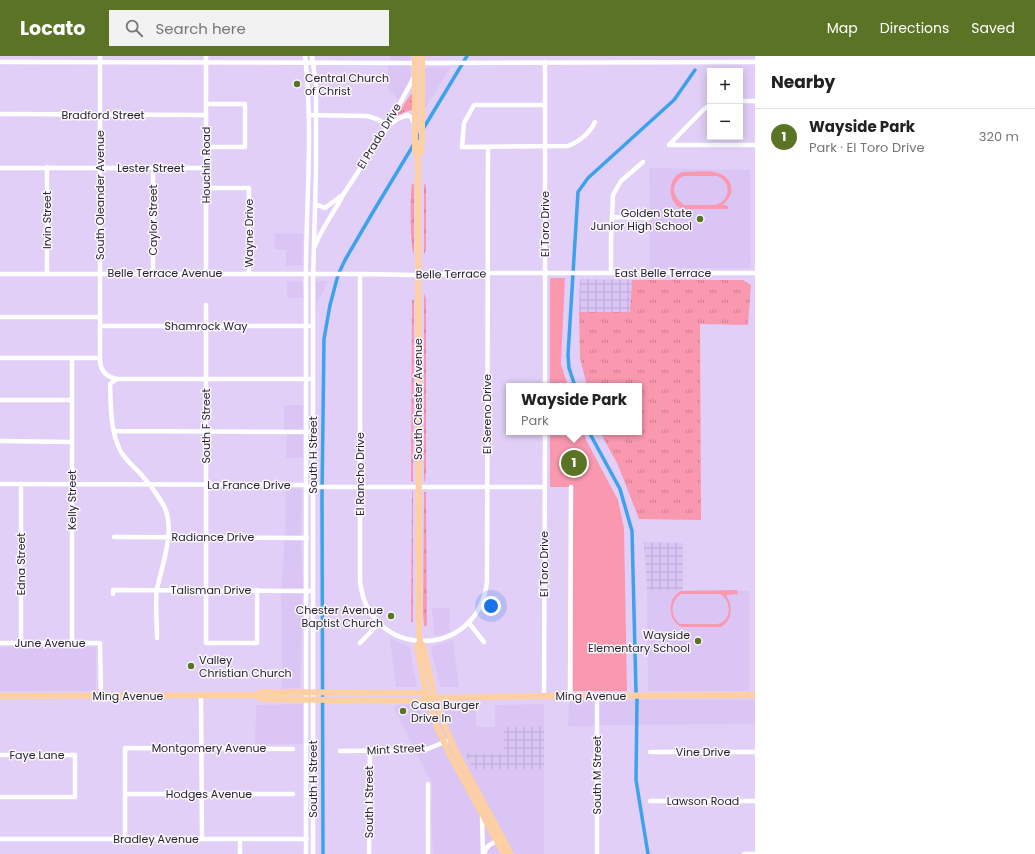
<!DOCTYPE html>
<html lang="en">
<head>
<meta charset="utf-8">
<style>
  body { margin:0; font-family:Poppins,sans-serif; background:#f2f2f2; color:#222 }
  .controls { position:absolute; right:12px; top:12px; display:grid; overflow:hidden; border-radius:0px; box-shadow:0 2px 10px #0003 }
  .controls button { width:36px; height:36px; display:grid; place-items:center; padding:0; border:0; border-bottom:1px solid #e0e0e0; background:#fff; color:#222; font:20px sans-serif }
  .you { position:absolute; left:491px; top:550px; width:14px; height:14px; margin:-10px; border:3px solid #fff; border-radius:50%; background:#1a73e8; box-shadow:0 0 0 6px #1a73e833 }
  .badge { display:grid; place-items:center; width:26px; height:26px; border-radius:50%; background:#5b7324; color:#fff; font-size:13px; font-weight:700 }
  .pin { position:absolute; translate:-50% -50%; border:2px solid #fff; box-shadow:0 1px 4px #0006 }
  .popup { position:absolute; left:506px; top:327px; width:136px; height:52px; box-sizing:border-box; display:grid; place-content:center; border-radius:0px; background:#fff; filter:drop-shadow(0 1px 3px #0005); font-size:13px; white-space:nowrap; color:#767676 }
  .popup b { font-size:15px; color:#222 }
  .popup::after { content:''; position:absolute; left:50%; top:100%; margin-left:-8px; border:8px solid transparent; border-top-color:#fff }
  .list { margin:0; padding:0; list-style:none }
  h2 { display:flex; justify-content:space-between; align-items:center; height:52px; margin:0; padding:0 16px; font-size:17px }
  h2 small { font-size:13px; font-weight:400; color:#767676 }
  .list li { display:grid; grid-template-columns:26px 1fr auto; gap:12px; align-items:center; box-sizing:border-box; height:56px; padding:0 16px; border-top:1px solid #e0e0e0 }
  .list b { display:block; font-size:15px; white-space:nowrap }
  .list p { margin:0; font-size:13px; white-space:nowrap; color:#767676 }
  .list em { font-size:13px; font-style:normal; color:#767676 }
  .icon { flex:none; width:22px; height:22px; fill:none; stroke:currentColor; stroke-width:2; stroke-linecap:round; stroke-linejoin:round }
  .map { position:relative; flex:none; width:755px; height:798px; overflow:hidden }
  header { display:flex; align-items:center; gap:24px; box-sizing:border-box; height:56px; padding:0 20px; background:#5b7324; color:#fff }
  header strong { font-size:19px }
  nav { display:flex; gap:22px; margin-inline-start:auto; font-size:14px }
  .search { width:280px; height:36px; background:#f2f2f2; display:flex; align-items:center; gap:10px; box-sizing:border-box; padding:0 14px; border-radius:0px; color:#767676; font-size:15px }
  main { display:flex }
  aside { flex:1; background:#fff }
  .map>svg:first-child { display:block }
</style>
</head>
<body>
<header>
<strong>Locato</strong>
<div class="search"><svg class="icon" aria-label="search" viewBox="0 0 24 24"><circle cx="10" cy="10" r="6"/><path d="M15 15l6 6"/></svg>Search here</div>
<nav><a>Map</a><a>Directions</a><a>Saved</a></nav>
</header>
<main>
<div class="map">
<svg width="755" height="798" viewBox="0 0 755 798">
  <defs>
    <pattern id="industrial-grid" width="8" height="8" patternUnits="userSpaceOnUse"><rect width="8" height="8" fill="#dac5f5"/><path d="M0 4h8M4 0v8" fill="none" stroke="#bba9d2"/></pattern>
    <pattern id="grass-tufts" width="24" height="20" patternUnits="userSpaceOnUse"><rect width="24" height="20" fill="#fa98b0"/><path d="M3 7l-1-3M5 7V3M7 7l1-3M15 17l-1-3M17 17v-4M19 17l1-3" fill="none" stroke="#ca7b90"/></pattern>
  </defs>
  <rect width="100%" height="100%" fill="#e1cff8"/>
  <!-- built -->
  <path fill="#dac5f5" d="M391,0h20l-1,23 -3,7 -8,14 -11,-11v-21z
    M427,11h24l-27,43 1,-41z
    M649,112l101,2 1,98 -101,1z
    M275,177l28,1 -1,31 -16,1v-16l-11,-1z
    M287,225l15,1 1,16h-16z
    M317,225h11l-12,25 -1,-23z
    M284,349h19v53h-17l1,-22 -3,-9z
    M286,432l16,1 -1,47 2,55 -3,97 -18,1 -1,-96 4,-57z
    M647,534l102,1v100h-101z
    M432,552h17l1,21v3l-12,4 -4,-2z
    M390,582l20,9 3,21 4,16 -1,3h-20z
    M453,584l6,47h-17l-2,-1 -9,-38 2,-2z
    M0,591h96v44h-96z
    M569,644h186v24l-153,1 -10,1h-24z
    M303,648v40h-48l1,-39z
    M544,648v22l-40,1v26h-39l8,16h71v85h-111l-2,-35 1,-35 -37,-74 1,-5h80v22h19v-22z"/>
  <!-- industrial -->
  <path fill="url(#industrial-grid)" d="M580,223l52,1 -1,32h-52z
    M644,486l39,1v47h-36z
    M544,670v43h-71l-8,-16h39v-26z"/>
  <!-- grass -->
  <path fill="url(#grass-tufts)" d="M411,38h2l-1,16 -8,2 -11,8z
    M412,127l2,2v69c-4,-4 -4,-63 -2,-71z
    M424,128h1l1,3v62l-2,6z
    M632,224h111l8,5 -3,40 -48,-1 1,196 -62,-1 -21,-54 -18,-33h39v-46h-52l-7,-28 -1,-46h51z
    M424,237l2,6v171l-1,12 -1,-1z
    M412,244h2l-1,181 -1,1 -1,-1z
    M412,435l1,1v130h-2z
    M424,436h2l1,134h-3l-1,-13z"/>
  <!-- park -->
  <path fill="#fa98b0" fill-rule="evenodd" d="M683,116c15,0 43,-6 48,14 2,8 -3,14 -8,19l5,1v3h-45c-16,-4 -17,-33 0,-37zM683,120h34c15,5 14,26 -2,29h-31c-12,-9 -14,-20 -1,-29z
    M550,222h15l-4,86 7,22h-18z
    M550,376h34l2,8 32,60 6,28 3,163h-54v-204h-23z
    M737,534l1,4 -12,1c7,10 7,25 -5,32h-39c-15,-6 -15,-29 -1,-36zM681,538h39c12,7 12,26 -2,30h-38c-10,-8 -10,-23 1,-30z"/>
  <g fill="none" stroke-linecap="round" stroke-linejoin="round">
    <!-- canal -->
    <path stroke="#3ca2ed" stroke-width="3.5" d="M575,330l-6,-18 -1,-13 10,-163 10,-14 86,-78 21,-30
      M589,376l31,57 12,42 4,161
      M637,643l-1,81 12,74
      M323,798l-1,-359 2,-156 6,-34 8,-30 7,-15 28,-48 94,-156"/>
    <!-- minor -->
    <path stroke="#fff" stroke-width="4.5" d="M100,0v306c1,10 7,15 17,17h192
      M305,0c9,77 0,155 1,232 1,189 -1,377 0,566
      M312,0l4,29v86l-3,110v573
      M0,6l415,1
      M422,7l333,-1
      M740,45h15
      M545,49h-71l-10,18 -2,24 106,-1c11,-4 22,-13 27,-24
      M0,58l206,1
      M309,59l58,1 10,3 11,7 11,-8 9,-3 3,2 3,6
      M669,89h86
      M669,89l34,-35 7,-5
      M206,91h39v-43h-39
      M0,112h206
      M206,132h43v86
      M315,148l10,4 16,-12
      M612,161l37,1
      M315,190c7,-19 19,-33 28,-51l45,-69 26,-49
      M47,217v-106
      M153,217v-105
      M206,217v-217
      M611,217v-34l2,-44 8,-14 22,-19
      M0,218h360l57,1 71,-2h267
      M360,218v307c8,80 119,80 127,0l1,-434
      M206,249v338h51v-53
      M0,261h100
      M100,270h209
      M0,302h100
      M117,323l-7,5c1,22 0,46 10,66 6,12 17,18 24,28 6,6 20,26 22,33 8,23 -4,55 -9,78 -2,12 0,36 0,49
      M545,330v-324
      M0,344h72
      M114,375l195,1
      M0,385l72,1
      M0,428l306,1 7,2h232
      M114,481l193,1
      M113,538v-4l200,1
      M469,567l15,19
      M0,587h100l1,53
      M21,587v-159
      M72,587v-285
      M360,587l19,-20
      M201,640l1,143
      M544,640l1,-264
      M570,640l1,-209
      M340,695l85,-1 22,-9
      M650,696h105
      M0,699h75v42h-75
      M125,738h168
      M650,745h105
      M482,759l1,39
      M0,783h307
      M125,783v-91l168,1
      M485,796c1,-7 8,-9 15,-12
      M240,798v-15
      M369,798l1,-103
      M428,798v-70
      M597,798v-158
      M744,798h11"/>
    <!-- major -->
    <path stroke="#fed0a1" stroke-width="6" d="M415,0v96l3,3 1,478 1,9 3,3 10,46 11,33 12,28 55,102
      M418,99l3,-3 1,-13v-83
      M420,586l-3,4 9,47 11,34 13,28 54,99
      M256,639l6,4 161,2 5,-3 116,-2 211,-1
      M0,640l256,-1 6,-3 158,1 4,2 4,3"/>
  </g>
  <!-- markers -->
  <g fill="#5b7324" stroke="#faf8fc" stroke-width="1.5">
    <circle cx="297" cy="28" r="4"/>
    <circle cx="700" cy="163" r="4"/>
    <circle cx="391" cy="560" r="4"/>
    <circle cx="698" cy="585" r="4"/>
    <circle cx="191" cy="610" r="4"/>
    <circle cx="403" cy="655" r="4"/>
  </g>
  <g text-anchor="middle" stroke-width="3" stroke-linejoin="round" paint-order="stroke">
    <!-- poi labels -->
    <g font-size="11" fill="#251e2d" stroke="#faf8fc" text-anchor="start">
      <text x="305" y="26">Central Church<tspan x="305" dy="13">of Christ</tspan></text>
      <text x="692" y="161" text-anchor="end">Golden State<tspan x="692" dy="13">Junior High School</tspan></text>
      <text x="383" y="558" text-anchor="end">Chester Avenue<tspan x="383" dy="13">Baptist Church</tspan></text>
      <text x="690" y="583" text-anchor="end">Wayside<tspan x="690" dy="13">Elementary School</tspan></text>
      <text x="199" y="608">Valley<tspan x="199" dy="13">Christian Church</tspan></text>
      <text x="411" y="653">Casa Burger<tspan x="411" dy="13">Drive In</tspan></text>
    </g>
    <!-- street labels -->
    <g font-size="11" fill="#251e2d" stroke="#faf8fc">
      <text x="103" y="63">Bradford Street</text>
      <text transform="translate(379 80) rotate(-59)" y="4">El Prado Drive</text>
      <text transform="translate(206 109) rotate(-90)" y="4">Houchin Road</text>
      <text x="151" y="116">Lester Street</text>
      <text transform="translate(100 139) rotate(-90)" y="4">South Oleander Avenue</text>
      <text transform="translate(47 164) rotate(-90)" y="4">Irvin Street</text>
      <text transform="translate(153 164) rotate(-90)" y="4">Caylor Street</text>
      <text transform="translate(545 168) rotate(-90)" y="4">El Toro Drive</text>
      <text transform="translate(249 177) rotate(-90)" y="4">Wayne Drive</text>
      <text x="165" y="221">Belle Terrace Avenue</text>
      <text x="663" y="221">East Belle Terrace</text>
      <text transform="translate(451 218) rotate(-1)" y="4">Belle Terrace</text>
      <text x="206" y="274">Shamrock Way</text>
      <text transform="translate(418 343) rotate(-90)" y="4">South Chester Avenue</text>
      <text transform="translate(487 358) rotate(-90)" y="4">El Sereno Drive</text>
      <text transform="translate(206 370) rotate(-90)" y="4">South F Street</text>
      <text transform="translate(313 399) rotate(-90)" y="4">South H Street</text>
      <text transform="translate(360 418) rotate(-90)" y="4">El Rancho Drive</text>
      <text x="249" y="433">La France Drive</text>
      <text transform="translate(72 444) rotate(-90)" y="4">Kelly Street</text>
      <text x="213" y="485">Radiance Drive</text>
      <text transform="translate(21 508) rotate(-90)" y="4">Edna Street</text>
      <text transform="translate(544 508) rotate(-90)" y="4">El Toro Drive</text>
      <text x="211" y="538">Talisman Drive</text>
      <text x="50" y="591">June Avenue</text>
      <text x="128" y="644">Ming Avenue</text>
      <text x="591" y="644">Ming Avenue</text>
      <text x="209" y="696">Montgomery Avenue</text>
      <text transform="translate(396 693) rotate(-3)" y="4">Mint Street</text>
      <text x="703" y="700">Vine Drive</text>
      <text x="37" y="703">Faye Lane</text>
      <text transform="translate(597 719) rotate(-90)" y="4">South M Street</text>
      <text transform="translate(313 723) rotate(-90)" y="4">South H Street</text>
      <text x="209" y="742">Hodges Avenue</text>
      <text x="703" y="749">Lawson Road</text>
      <text transform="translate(369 746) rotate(-90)" y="4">South I Street</text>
      <text x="156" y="787">Bradley Avenue</text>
    </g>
  </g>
</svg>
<div class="controls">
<button>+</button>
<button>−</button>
</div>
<div class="you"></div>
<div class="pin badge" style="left:574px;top:407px">1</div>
<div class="popup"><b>Wayside Park</b>Park</div>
</div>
<aside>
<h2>Nearby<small></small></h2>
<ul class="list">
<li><span class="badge">1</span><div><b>Wayside Park</b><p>Park · El Toro Drive</p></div><em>320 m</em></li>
</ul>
</aside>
</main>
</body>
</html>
